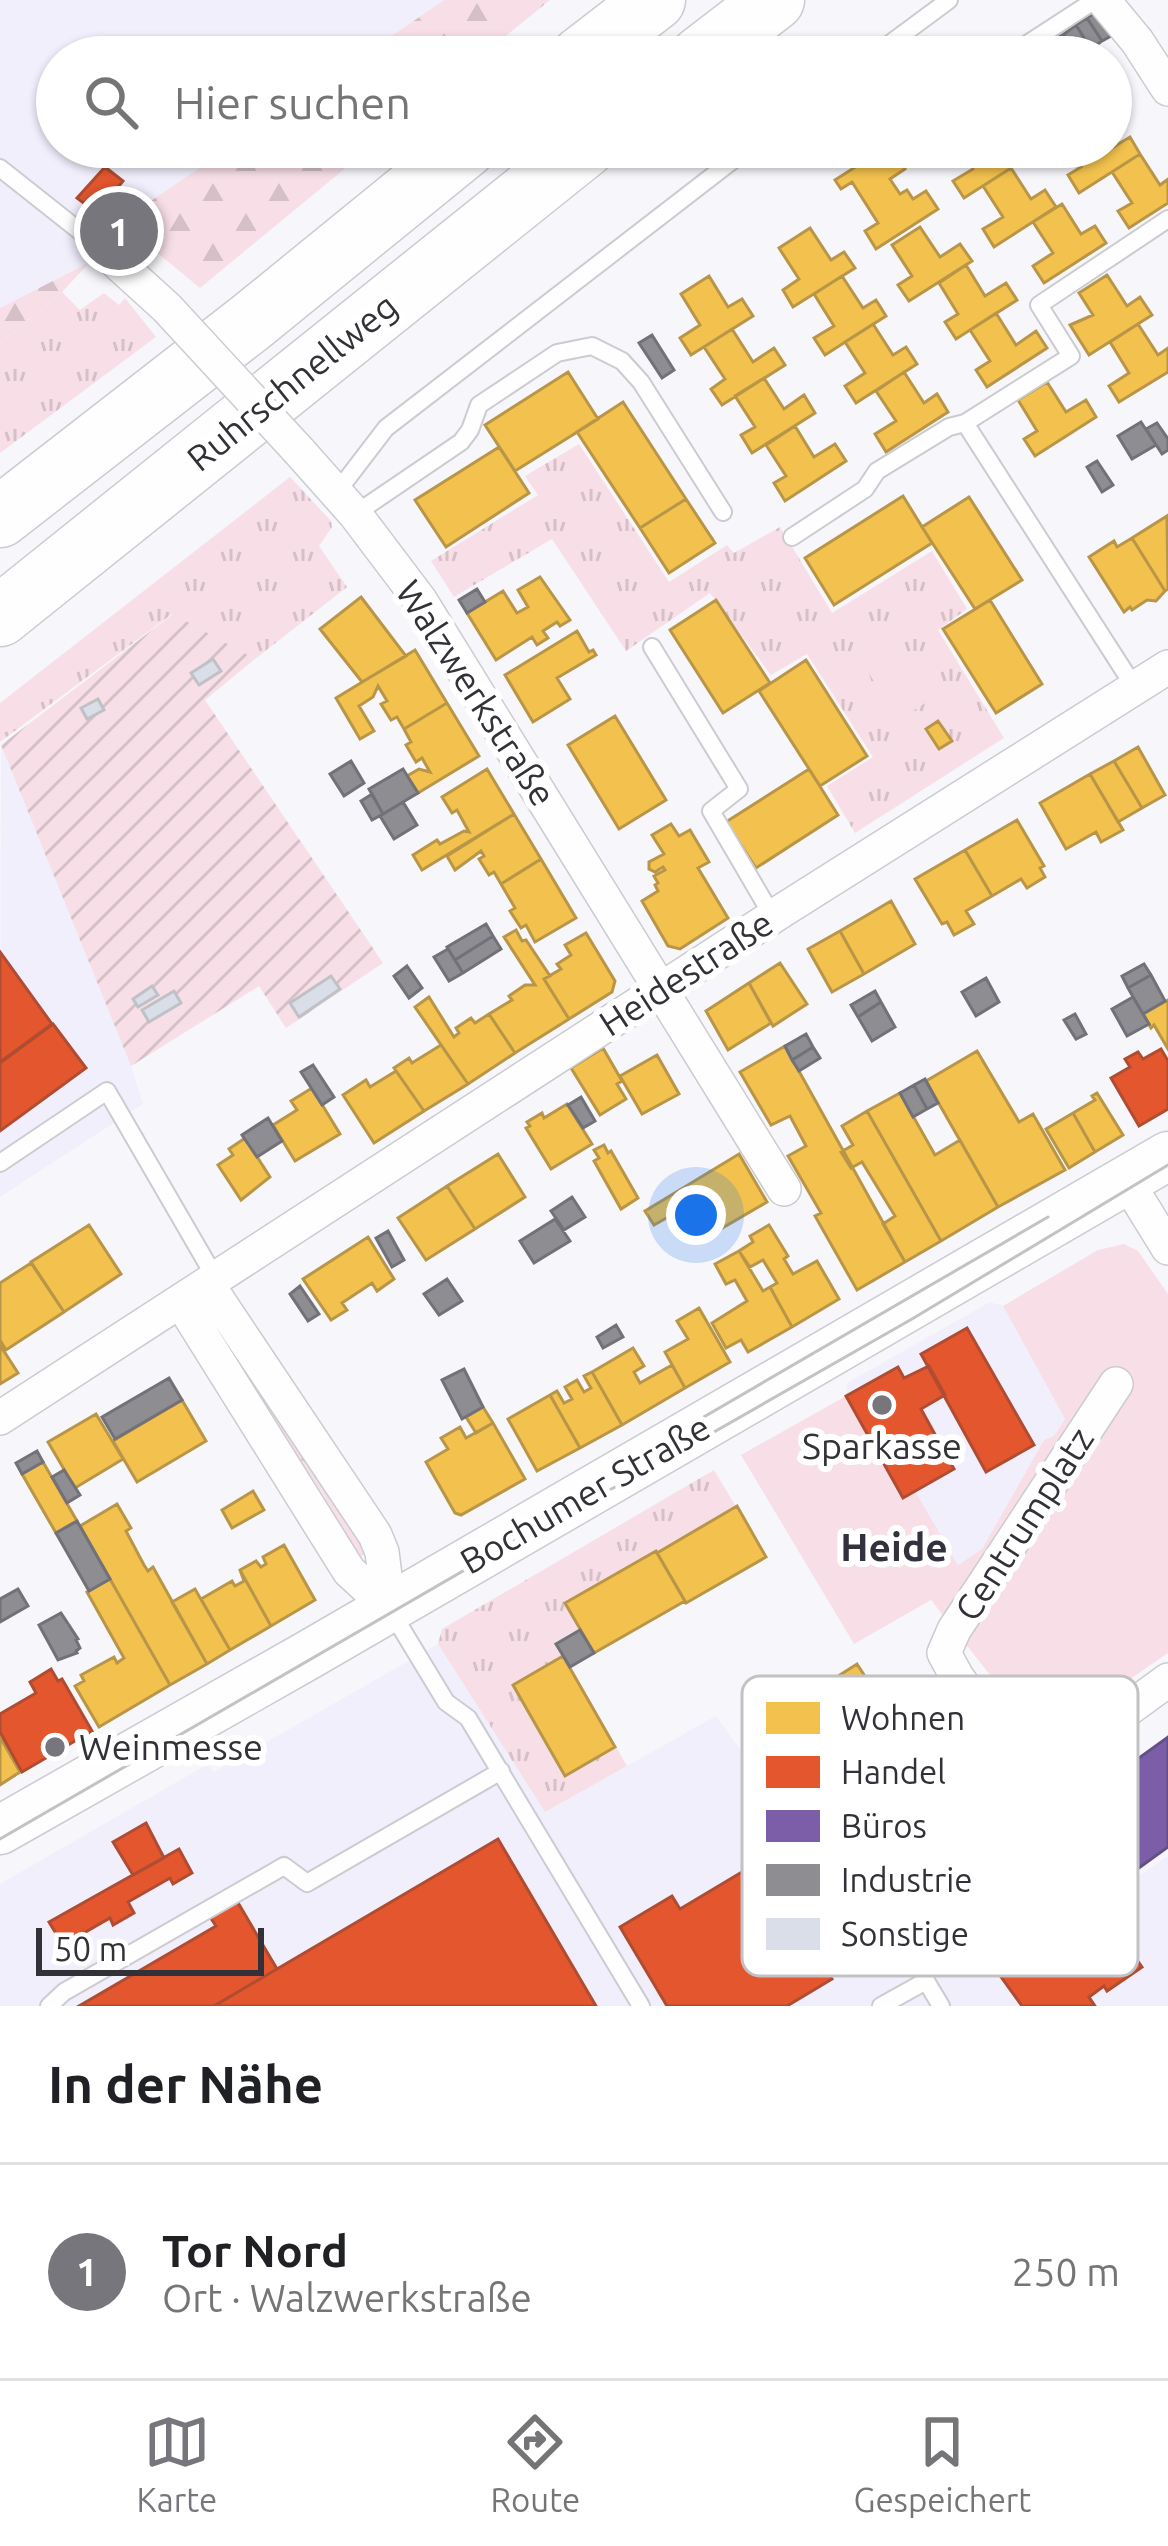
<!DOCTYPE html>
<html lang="de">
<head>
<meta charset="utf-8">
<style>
  body { margin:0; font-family:Ubuntu,sans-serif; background:#f6f6f6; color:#202124 }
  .scale { position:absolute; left:36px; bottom:30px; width:228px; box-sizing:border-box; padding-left:12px; border:6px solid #333138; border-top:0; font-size:33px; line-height:42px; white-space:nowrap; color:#333138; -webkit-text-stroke:9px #fff; paint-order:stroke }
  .you { position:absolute; left:696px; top:1215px; width:42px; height:42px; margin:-30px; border:9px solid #fff; border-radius:50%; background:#1a73e8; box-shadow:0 0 0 18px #1a73e833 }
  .badge { display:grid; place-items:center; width:78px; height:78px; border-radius:50%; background:#77767c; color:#fff; font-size:39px; font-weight:700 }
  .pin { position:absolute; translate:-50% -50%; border:6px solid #fff; box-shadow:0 3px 12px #0006 }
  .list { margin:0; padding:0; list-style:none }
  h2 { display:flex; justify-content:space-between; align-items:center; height:156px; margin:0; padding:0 48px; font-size:51px }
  h2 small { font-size:39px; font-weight:400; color:#757577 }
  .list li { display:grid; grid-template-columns:78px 1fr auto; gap:36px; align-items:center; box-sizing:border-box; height:216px; padding:0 48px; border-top:3px solid #e0e0e0 }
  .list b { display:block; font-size:45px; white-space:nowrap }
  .list p { margin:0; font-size:39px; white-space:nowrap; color:#757577 }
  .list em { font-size:39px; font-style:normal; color:#757577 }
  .icon { flex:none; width:66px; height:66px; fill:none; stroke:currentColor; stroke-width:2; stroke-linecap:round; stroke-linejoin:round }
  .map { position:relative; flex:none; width:1168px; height:2006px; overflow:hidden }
  .search { position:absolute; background:#fff; box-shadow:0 3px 9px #0004; left:36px; right:36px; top:36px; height:132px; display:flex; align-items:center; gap:30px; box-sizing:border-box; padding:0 42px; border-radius:66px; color:#757577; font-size:45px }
  .sheet { height:372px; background:#fff }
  nav { display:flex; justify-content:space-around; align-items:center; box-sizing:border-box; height:168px; border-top:3px solid #e0e0e0; background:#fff; font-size:33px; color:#757577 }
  nav a { display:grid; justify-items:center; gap:6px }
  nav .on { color:#77767c }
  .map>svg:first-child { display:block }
</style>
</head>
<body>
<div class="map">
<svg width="1168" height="2006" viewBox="0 0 1168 2006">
  <defs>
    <pattern id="grass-tufts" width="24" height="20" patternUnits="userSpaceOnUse" patternTransform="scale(3)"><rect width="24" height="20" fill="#f8dfe7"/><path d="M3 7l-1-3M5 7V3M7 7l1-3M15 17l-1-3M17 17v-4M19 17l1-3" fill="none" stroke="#d5c0c7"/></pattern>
    <pattern id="forest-firs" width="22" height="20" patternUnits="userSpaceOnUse" patternTransform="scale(3)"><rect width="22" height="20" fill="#f8dfe7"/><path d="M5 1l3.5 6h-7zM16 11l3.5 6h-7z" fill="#d5c0c7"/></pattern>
    <pattern id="garden-furrows" width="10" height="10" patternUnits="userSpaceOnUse" patternTransform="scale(3)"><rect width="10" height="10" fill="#f8dfe7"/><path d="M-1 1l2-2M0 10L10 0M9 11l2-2" fill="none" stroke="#d5c0c7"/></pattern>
  </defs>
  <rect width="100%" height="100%" fill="#f6f6fb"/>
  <!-- built -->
  <path fill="#f2effd" d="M0,0h444l-83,57h-304v90h173l-110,75 -30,40 -90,46z
    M1,745l130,321 12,38 -143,93z
    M990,1302l13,4 62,113 -11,17 -10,4 -62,109 -24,16 -43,-73 -12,6 -57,-102 1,-13z
    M438,1644l107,168 171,-96 99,138 84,124 29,-16 7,8 173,-127 26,36 34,-23v150h-1168v-122l208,-120 6,8z"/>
  <!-- grass -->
  <path fill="url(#grass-tufts)" d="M62,292l18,18 24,-17 15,12 6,-7 31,39 -156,116v-109z
    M579,444l90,138 58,-37 7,8 46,-26 52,86 100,-62 35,58 -29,21 66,108 -149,95 -28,-47 46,-29 -66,-103 -36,21 -61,-82 -84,58 -74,-112 -98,58 -23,-36 107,-66 -13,-19z
    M290,477l41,44 1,6 -13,19 28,41 -92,72 -83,-45 -172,128v-39z
    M223,1335l145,218 -9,4 -37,-64 -102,-155z
    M714,1470l52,87 -196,110 57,99 -82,46 -107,-168 4,-15z"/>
  <!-- forest -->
  <path fill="url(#forest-firs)" d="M444,0h106l-70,57h-119z
    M230,147h141l-171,141 -80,-66z
    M90,262l-28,30 -62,52v-36z"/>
  <!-- park -->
  <path fill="#f8dfe7" d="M883,634l44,68 -28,18 -44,-68z
    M1124,1244l14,7 30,43v359l-89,61 -36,3 -21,-9 -17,-14 -74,-94 -77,44 -113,-189 105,-59 57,101 12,-6 43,74 24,-16 62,-109 10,-4 11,-17 -62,-113 95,-56z"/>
  <!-- garden -->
  <path fill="url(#garden-furrows)" d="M173,614l82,45 -50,41 178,263 -97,65 -27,-42 -128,80 -130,-321z"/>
  <!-- homes -->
  <path fill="#f2c14e" stroke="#b99647" stroke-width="3" d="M1130,137l10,17 -61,39 -11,-18 13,-8 -12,-20h39l2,2z
    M887,147h11l9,14 -5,3 3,5 -15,10 10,15 7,-4 6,9 13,-8 12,18 -62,40 -11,-18 13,-8 -26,-41 -11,7 -6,-9z
    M959,147h39l2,4 7,-4h10l8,12 -61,39 -11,-17 20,-12z
    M1140,154l20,31 8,-6v24l-39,25 -11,-17 14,-8 -20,-31z
    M1011,168l20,31 14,-9 11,17 -62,40 -11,-18 20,-12 -20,-31z
    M1062,204l19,30 14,-8 11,17 -62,40 -11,-17 20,-13 -20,-31z
    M920,227l20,30 20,-13 12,17 -63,40 -11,-16 14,-9 -20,-31z
    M810,228l21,32 13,-8 11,16 -62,39 -10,-17 16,-11 -20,-31z
    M966,265l19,31 21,-13 11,17 -61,39 -11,-17 13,-8 -19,-31z
    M1107,275l20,31 13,-9 12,18 -63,40 -19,-30 23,-10 -14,-22z
    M709,276l19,31 14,-8 11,17 -62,39 -11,-17 20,-13 -19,-31z
    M842,276l21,32 13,-8 10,16 -61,39 -11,-17 20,-12 -20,-32z
    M996,313l20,32 20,-14 11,17 -60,39 -11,-17 14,-9 -20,-31z
    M873,324l20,31 13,-8 11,17 -61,39 -11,-17 20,-13 -20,-31z
    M1138,324l20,31 10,-7v24l-49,30 -10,-16 20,-13 -19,-31z
    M732,329l21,33 21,-14 11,17 -63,40 -11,-16 14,-10 -21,-32z
    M568,372l30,47 -83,52 -30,-46z
    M904,372l20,31 13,-9 11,18 -62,40 -11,-18 21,-13 -20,-30z
    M764,378l20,31 20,-14 11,18 -63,40 -11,-18 14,-8 -20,-31z
    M1047,382l19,30 20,-12 10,17 -61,39 -11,-17 13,-8 -19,-31z
    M623,402l63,97 -46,29 -63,-96z
    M795,426l19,31 21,-13 11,17 -61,40 -11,-18 12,-7 -20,-31z
    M499,447l30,46 -83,54 -31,-47z
    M903,496l29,47 -98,62 -29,-47z
    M969,497l53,83 -47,29 -53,-82z
    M686,499l29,44 -46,30 -29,-45z
    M1167,516l1,73 -3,2 -33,-53z
    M1132,538l33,53 -9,10 -9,-1 -15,10 -2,-3 -6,5 -35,-55 25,-16 3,6z
    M540,577l30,43 -10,6 -3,-4 -14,9 5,7 -11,7 -5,-8 -36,23 -29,-47 36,-22 14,22 11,-6 -10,-17z
    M361,597l45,59 -44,26 -42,-53z
    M716,600l54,83 -47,30 -53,-83z
    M990,600l52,84 -46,29 -53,-84z
    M577,631l12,21 4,-2 3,5 -39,23 13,21 -37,23 -28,-47z
    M415,650l32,53 -43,26 -7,-12 -6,3 -10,-16 6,-3 -9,-15 -5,11 -14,9 15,25 -14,8 -24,-41z
    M806,660l61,96 -47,30 -61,-95z
    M447,703l32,53 -61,37 -11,-17 12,-7 11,3 -8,-14 -6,4 -10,-17 5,-3 -7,-13z
    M615,716l51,84 -47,29 -51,-84z
    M938,721l14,20 -13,8 -13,-20z
    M1138,747l27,48 -23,13 -28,-47z
    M1114,761l28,47 -24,14 -28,-48z
    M487,769l27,45 -92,56 -9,-15 24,-15 3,4 24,-13 5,1 -12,-22 -5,3 -10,-16z
    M809,769l29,46 -82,53 -30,-46z
    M1090,774l33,56 -22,12 -5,-10 -30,17 -26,-46z
    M514,814l27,45 -40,25 -7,-12 -5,3 -10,-16 5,-3 -3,-5 -26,19 -8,-14z
    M1017,820l27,46 -4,2 5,9 -18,11 -6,-9 -29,17 -27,-46z
    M671,824l8,12 11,-6 19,32 -11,6 30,50 -48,31 -12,-3 -26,-45 16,-10 -3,-6 3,-2 -4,-7 11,-6 -2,-3 -8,5 -6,-3v-7l15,-8 -12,-19z
    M965,850l27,46 -26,15 8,13 -20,11 -7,-13 -5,2 -27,-45z
    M541,859l35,59 -41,24 -9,-17 -5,3 -11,-17 5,-3 -14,-24z
    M891,901l24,43 -51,30 -24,-43z
    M516,930l6,11 4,-1 24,36 -6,3 25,40 -54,34 -26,-39 23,-14 -3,-4 16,-11h10l-31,-48z
    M840,931l24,43 -32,18 -24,-43z
    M586,933l29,48 -3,11 -43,27 -25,-40 17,-10 -4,-5 14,-9 -6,-10z
    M780,963l27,41 -34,22 -24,-43z
    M749,983l22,40 -43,27 -22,-39z
    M429,997l25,40 5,-4 -3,-5 15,-10 4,5 14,-9 26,39 -47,31 -53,-77z
    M1168,1000v49l-14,-24 -3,3 -8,-14z
    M441,1045l27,39 -44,27 -30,-43 15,-10 3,5z
    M785,1046l120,216 -48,28 -42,-74 6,-3 -33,-57 18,-10 -16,-30 -19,9 -31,-53z
    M603,1048l19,33 -5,3 9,15 -26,16 -29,-47z
    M977,1051l42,71 14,-8 32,56 -67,37 -72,-126z
    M657,1055l22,39 -37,20 -22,-38z
    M396,1071l28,40 -50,32 -31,-48 23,-15 4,7z
    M312,1088l28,46 -45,27 -22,-36 24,-15 -6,-9z
    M900,1093l35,62 25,-15 38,67 -57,34 -74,-130z
    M1097,1093l26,42 -28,17 -22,-39 22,-13 -3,-4z
    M567,1104l25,40 -41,25 -25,-41 4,-2 -3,-4 15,-9 2,5z
    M867,1111l74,130 -36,21 -22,-38 12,-8 -33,-54 -11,6 -10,-16 12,-7 -11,-19z
    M1073,1113l22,39 -26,16 -23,-39z
    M245,1138l25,39 -29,23 -23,-35 15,-10 -4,-6z
    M604,1145l4,8 3,-2 27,47 -17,11 -27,-48 5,-3 -5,-8z
    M498,1154l27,43 -50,32 -28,-43z
    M739,1154l28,48 -48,28 -21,-36 -11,9 4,7 -18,11 -3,-5 -16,9 -9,-14z
    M447,1186l28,43 -49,31 -28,-42z
    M89,1225l32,49 -57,38 -33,-50z
    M769,1225l19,31 -4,3 9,15 24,-13 22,38 -47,28 -22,-40 7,-4 -14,-23 -13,7 -11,-16 14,-9 -3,-6z
    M368,1237l26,42 -17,12 -5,-8 -30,20 5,7 -16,10 -28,-41z
    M739,1251l24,40 7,-4 22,40 -44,25 -7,-12 -15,8 -14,-25 35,-22 -12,-21 -9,4 -11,-20z
    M31,1263l33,49 -58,38 -6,-10v-57z
    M699,1308l31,54 -45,26 -20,-36 23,-13 -11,-18z
    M0,1345l18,28 -18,11z
    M633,1348l11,18 -10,6 6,11 32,-18 13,23 -63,37 -30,-53z
    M592,1372l30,53 -42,23 -30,-53 7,-4 7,12 8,-4 -7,-12 12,-7 7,12 7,-4 -7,-12z
    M550,1395l30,53 -43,23 -29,-52z
    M182,1400l24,41 -69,41 -24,-41z
    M483,1407l10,16 -17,10 -10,-16z
    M96,1414l27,45 -48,29 -27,-46z
    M493,1423l32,56 -64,36 -6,-2 -29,-51 22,-13 -7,-11 19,-11 6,11z
    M43,1462l34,59 -21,12 -34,-59z
    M253,1491l11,19 -32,18 -10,-18z
    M117,1504l14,24 -5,3 18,34 4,6 5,-4 54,97 -37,21 -90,-159z
    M737,1506l29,51 -80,46 -29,-50z
    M284,1545l31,55 -44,26 -31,-56 16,-9 5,6 5,-3 -3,-7z
    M656,1551l29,50 -91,52 -29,-50z
    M240,1570l31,56 -41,24 -29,-51 31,-18 3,5 9,-5z
    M110,1579l60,106 -71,42 -24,-41 9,-5 -3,-6 33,-18 3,6 7,-5 -37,-66z
    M195,1589l35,61 -23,14 -35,-62z
    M563,1656l52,91 -50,29 -52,-91z
    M857,1664l30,46 6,-4 10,16 -6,4 63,96 -17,12 29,44 89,-63 26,37 -125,88 -23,-35 -8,4 -61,-95 -12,8 -31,-47 5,-4 -17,-26 19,-12 -17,-26 23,-14 -8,-13z
    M0,1737l20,35 -20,13z"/>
  <!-- shops -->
  <path fill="#e4572e" stroke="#af4c31" stroke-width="3" d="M105,167l18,14 -26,32 -20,-15z
    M0,952l52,72 -52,38z
    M53,1024l33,44 -86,63v-68z
    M1161,1049l7,12v48l-29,17 -28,-48 19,-11 -5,-8 13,-7 5,7z
    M967,1328l67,117 -48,27 -65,-118z
    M929,1366l16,29 -24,14 33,60 -51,29 -57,-102 52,-29 6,11z
    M51,1669l7,12 4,-2 30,52 -70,41 -22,-40v-18l36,-21 -6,-11z
    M146,1823l18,35 -31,17 -20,-33z
    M498,1839l98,167h-382l63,-37z
    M179,1849l13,24 -19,11 -3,-6 -42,24 6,11 -21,12 -3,-7 -47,27 -14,-23z
    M762,1860l70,119 -45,27h-120l-47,-79 52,-31 8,13z
    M237,1901l40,68 -63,37h-135l137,-80 -6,-9z
    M1104,1912l38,55 -35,24 -3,-5 -15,11 6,9h-73l-23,-32 49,-35 6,9z"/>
  <!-- offices -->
  <path fill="#7b5ea7" stroke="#655086" stroke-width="3" d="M1168,1737v110l-36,26 -38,-52 -19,13 -11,-15 20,-14 -10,-13 12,-8 6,8z"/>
  <!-- industry -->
  <path fill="#8d8d92" stroke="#727177" stroke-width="3" d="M1098,11l15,24 -11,6 -15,-23z
    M1087,18l15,23 -11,8 -15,-24z
    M1076,25l15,24 -13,8 -14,-23z
    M1064,34l14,23h-16l-10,-16z
    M652,335l22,35 -12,8 -23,-35z
    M1141,422l15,23 -24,14 -14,-23z
    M1157,423l11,16v11l-6,4 -16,-25z
    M1097,461l16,24 -11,7 -15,-25z
    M477,589l8,13 -18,11 -8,-13z
    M351,761l13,22 -20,13 -14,-22z
    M403,769l15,24 -35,21 -14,-25z
    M372,794l11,20 -11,6 -11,-19z
    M403,802l14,23 -23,14 -14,-23z
    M486,924l7,12 -38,24 -8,-13z
    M493,936l8,13 -38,24 -8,-13z
    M448,949l15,24 -14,8 -15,-24z
    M1144,964l7,11 -23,13 -6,-12z
    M407,966l15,22 -13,10 -15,-22z
    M1151,975l14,26 -22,13 -15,-26z
    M986,978l13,24 -23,14 -14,-24z
    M875,991l6,11 -23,15 -7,-12z
    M1133,997l16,27 -22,12 -15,-27z
    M881,1002l14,25 -23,14 -14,-24z
    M1075,1014l11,20 -10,5 -12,-19z
    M806,1034l7,13 -21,13 -7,-14z
    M813,1047l7,11 -21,13 -7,-11z
    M313,1065l21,32 -12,8 -21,-33z
    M925,1079l13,24 -11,6 -13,-24z
    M914,1085l13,24 -14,8 -13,-24z
    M581,1097l14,24 -12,7 -15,-23z
    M268,1118l14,23 -25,16 -15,-22z
    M572,1197l13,20 -21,13 -13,-19z
    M555,1219l15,22 -36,22 -14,-22z
    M388,1231l16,29 -12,7 -16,-29z
    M447,1279l15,22 -23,14 -15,-21z
    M300,1286l19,28 -11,7 -18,-27z
    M616,1325l7,12 -20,11 -6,-11z
    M464,1369l19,38 -21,12 -20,-39z
    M169,1378l13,22 -67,39 -13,-22z
    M37,1451l6,11 -21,12 -6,-11z
    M64,1470l16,25 -13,8 -15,-26z
    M77,1521l33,58 -21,12 -33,-58z
    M18,1589l10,17 -28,16v-23z
    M61,1613l17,26 -2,1 4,8 -4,3 1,2 -19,7 -19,-35z
    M580,1630l14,23 -24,14 -14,-23z"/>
  <!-- building -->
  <path fill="#d9dee8" stroke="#bfc1c6" stroke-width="3" d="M213,659l8,12 -22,14 -8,-12z
    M98,699l6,11 -17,9 -6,-11z
    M331,976l9,13 -41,28 -9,-14z
    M152,986l6,9 -20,12 -5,-8z
    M174,991l7,12 -32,19 -7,-12z"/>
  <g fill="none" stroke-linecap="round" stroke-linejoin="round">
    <!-- lane casing -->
    <g stroke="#cccbd1" stroke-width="20">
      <path id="lane" d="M872,57l77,-57
        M1007,57l88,-57
        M0,168l101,80
        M965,423l170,265
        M337,492l49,-64 364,-281
        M355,514l106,-72 9,-12 9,-25 78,-52 35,-7 30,15 19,21 82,130
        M792,537l73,-48 12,-18 72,-44 16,-4 106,-67 -32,-51 129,-86
        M652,647l87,142 -28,22 62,106
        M0,1163l107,-72 109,188
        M392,1613l54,89 22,16 173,288
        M49,2006l15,-14 220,-126 23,17 194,-112
        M881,2006l45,-25 15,25"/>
    </g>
    <!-- street casing -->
    <g stroke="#cccbd1" stroke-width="36">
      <path id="street" d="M1103,0l34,41 31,48
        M101,248l66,60
        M299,451l56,63 65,86 364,589
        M1126,1180l42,68
        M208,1285l167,250 7,17 7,56
        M181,1302l168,269 40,37
        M1116,1384l-162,246 -10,23 13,24 50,70 31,15 38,-15 92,-67
        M0,1418l780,-506 388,-245"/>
    </g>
    <!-- secondary casing -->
    <g stroke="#cccbd1" stroke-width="51">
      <path id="secondary" d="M0,1830l310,-176 858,-498"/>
    </g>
    <!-- highway casing -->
    <g stroke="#cccbd1" stroke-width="63">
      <path id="highway" d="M581,57l74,-57
        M700,57l74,-57
        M0,517l251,-195 215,-175
        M0,616l585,-469"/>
    </g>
    <!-- lane -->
    <use href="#lane" stroke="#fefefe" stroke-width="16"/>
    <!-- street -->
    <use href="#street" stroke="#fefefe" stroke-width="33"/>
    <!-- secondary -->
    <use href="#secondary" stroke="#fefefe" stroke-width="48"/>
    <!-- highway -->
    <use href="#highway" stroke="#fefefe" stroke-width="60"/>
    <!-- tram -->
    <path stroke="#c3c3c5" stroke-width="3" d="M602,1476l446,-259
      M0,1839l544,-315 98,-51 270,-154 256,-154"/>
    <!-- street-bridge casing -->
    <g stroke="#cccbd1" stroke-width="36" stroke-linecap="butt">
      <path id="street-bridge" d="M167,308l132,143"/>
    </g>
    <!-- street-bridge -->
    <use href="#street-bridge" stroke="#fefefe" stroke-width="33"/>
  </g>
  <!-- markers -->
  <g fill="#77767c" stroke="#fff" stroke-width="4.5">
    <circle cx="882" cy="1405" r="12"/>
    <circle cx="55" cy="1747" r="12"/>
  </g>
  <g text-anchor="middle" stroke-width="12" stroke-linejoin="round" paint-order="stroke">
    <!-- street labels -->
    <g font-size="36" fill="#333138" stroke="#fff">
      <text transform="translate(292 382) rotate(-39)" y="13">Ruhrschnellweg</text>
      <text transform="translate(476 693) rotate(57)" y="13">Walzwerkstraße</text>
      <text transform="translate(686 973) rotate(-33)" y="13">Heidestraße</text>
      <text transform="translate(585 1494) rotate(-30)" y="13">Bochumer Straße</text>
      <text transform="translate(1024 1524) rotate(-57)" y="13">Centrumplatz</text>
    </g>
    <!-- poi labels -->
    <g font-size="36" fill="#333138" stroke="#fff">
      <text x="882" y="1459">Sparkasse</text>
      <text x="79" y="1760" text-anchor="start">Weinmesse</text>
    </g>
    <!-- neighbourhood labels -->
    <g font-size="39" font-weight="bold" fill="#34313f" stroke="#fff">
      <text x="894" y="1561">Heide</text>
    </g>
  </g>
  <!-- legend -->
  <rect x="742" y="1676" width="396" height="300" rx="18" fill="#fff" stroke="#c2c1c3" stroke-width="3"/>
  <rect x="766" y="1702" width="54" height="32" fill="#f2c14e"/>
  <rect x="766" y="1756" width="54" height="32" fill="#e4572e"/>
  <rect x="766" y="1810" width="54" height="32" fill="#7b5ea7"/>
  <rect x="766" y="1864" width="54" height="32" fill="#8d8d92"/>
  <rect x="766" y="1918" width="54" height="32" fill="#d9dee8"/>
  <g font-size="33" fill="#333138">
    <text x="841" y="1730">Wohnen</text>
    <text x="841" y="1784">Handel</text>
    <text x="841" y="1838">Büros</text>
    <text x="841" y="1892">Industrie</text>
    <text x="841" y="1946">Sonstige</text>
  </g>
</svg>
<div class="scale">50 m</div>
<div class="you"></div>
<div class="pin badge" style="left:119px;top:231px">1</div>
<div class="search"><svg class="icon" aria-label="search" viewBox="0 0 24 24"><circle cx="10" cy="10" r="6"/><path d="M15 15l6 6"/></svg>Hier suchen</div>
</div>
<section class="sheet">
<h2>In der Nähe<small></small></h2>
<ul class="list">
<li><span class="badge">1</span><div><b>Tor Nord</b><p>Ort · Walzwerkstraße</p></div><em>250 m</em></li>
</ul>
</section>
<nav>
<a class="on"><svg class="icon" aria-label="map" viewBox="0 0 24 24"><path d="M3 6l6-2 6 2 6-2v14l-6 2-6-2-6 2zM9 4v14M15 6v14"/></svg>Karte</a>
<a><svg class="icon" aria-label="directions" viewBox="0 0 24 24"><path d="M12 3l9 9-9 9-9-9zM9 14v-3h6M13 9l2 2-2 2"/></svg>Route</a>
<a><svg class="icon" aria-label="saved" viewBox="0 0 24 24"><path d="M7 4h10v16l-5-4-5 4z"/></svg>Gespeichert</a>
</nav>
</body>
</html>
